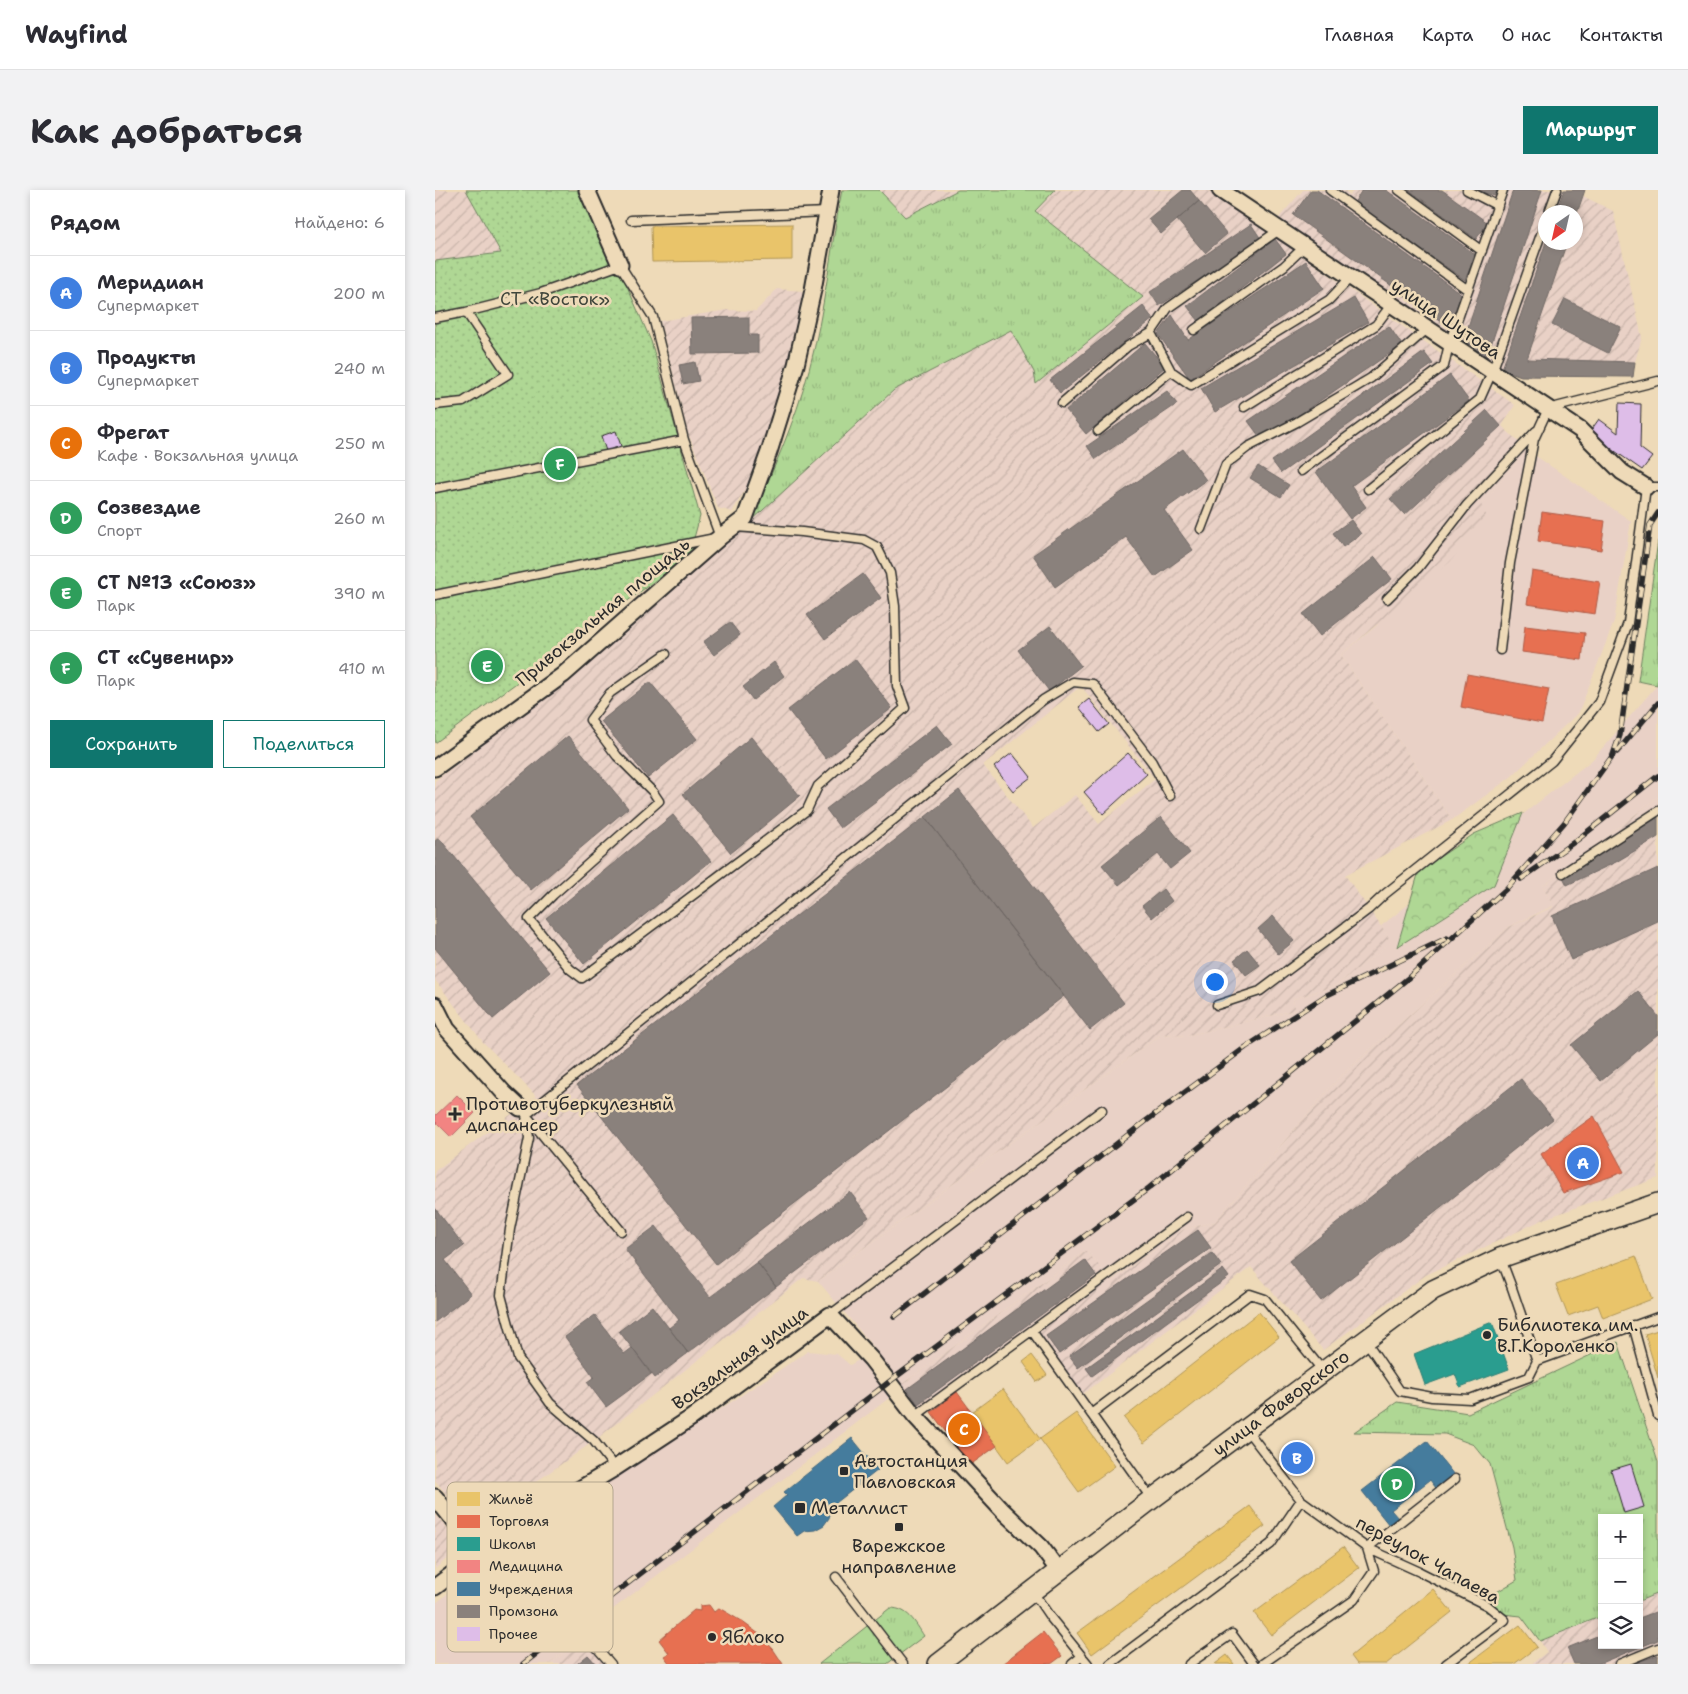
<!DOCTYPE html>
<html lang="ru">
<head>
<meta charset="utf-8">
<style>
  body { margin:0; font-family:"Shantell Sans",sans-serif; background:#f2f2f3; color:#2b2b33 }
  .controls { position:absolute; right:15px; bottom:15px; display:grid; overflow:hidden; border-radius:0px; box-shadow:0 2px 8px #0003 }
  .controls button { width:45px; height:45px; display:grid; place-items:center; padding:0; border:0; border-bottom:1px solid #e1e1e2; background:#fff; color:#2b2b33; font:25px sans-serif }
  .compass { position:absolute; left:1103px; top:15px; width:45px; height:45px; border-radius:50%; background:#fff; box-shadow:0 2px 8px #0003; rotate:214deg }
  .you { position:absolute; left:779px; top:791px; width:18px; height:18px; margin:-12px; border:4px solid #fff; border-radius:50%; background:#1a73e8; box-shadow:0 0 0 8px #1a73e833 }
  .badge { display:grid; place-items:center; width:32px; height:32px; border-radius:50%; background:#0f766e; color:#fff; font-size:16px; font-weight:700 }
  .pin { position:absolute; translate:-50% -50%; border:2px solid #fff; box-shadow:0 1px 5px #0006 }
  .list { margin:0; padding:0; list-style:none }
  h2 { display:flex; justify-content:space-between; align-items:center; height:65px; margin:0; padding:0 20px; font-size:21px }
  h2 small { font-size:16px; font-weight:400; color:#7c7c81 }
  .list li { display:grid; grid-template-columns:32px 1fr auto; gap:15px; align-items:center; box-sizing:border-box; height:75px; padding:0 20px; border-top:1px solid #e1e1e2 }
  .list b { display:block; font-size:19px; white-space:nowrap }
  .list p { margin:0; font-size:16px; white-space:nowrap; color:#7c7c81 }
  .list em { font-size:16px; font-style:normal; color:#7c7c81 }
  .actions { display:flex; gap:10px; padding:15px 20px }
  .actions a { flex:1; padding:11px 0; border:1px solid #0f766e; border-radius:0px; text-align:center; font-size:18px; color:#0f766e }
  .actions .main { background:#0f766e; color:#fff }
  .icon { flex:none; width:28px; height:28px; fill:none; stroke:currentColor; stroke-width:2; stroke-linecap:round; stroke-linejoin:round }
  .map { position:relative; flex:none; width:1223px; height:1474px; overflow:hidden; border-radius:0px }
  header { display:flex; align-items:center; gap:30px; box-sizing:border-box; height:70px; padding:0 25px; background:#fff; border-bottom:1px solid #e1e1e2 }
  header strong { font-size:24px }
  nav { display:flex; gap:28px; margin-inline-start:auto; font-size:18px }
  .intro { display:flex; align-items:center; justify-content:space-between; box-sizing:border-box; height:120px; padding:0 30px }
  h1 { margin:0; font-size:35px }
  .button { padding:12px 22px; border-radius:0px; background:#0f766e; color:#fff; font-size:18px; font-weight:700 }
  main { display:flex; gap:30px; padding:0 30px }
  aside { flex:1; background:#fff; border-radius:0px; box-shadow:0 2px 8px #0003 }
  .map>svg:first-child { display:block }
</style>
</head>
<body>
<header>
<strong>Wayfind</strong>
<nav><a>Главная</a><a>Карта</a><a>О нас</a><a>Контакты</a></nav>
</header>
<div class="intro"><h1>Как добраться</h1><a class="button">Маршрут</a></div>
<main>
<aside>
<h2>Рядом<small>Найдено: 6</small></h2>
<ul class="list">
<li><span class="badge" style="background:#3f7fe0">A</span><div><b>Меридиан</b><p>Супермаркет</p></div><em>200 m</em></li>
<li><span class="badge" style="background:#3f7fe0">B</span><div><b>Продукты</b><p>Супермаркет</p></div><em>240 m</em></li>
<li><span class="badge" style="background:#e8710a">C</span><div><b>Фрегат</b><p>Кафе · Вокзальная улица</p></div><em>250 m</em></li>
<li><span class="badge" style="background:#2e9e5b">D</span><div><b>Созвездие</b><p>Спорт</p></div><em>260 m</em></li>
<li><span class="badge" style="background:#2e9e5b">E</span><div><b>СТ №13 «Союз»</b><p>Парк</p></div><em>390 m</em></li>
<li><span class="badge" style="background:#2e9e5b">F</span><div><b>СТ «Сувенир»</b><p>Парк</p></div><em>410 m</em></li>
</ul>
<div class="actions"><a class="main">Сохранить</a><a>Поделиться</a></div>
</aside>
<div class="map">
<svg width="1223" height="1474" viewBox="0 0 1223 1474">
  <defs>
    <pattern id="industrial-furrows" width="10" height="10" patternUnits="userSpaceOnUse" patternTransform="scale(1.25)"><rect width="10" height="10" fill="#e9d1c6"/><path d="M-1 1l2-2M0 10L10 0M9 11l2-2" fill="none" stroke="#c8b4aa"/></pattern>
    <pattern id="grass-tufts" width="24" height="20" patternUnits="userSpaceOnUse" patternTransform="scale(1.25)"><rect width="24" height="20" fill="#afd794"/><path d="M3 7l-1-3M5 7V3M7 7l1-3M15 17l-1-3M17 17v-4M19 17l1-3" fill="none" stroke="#97b980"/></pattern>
    <pattern id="forest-crowns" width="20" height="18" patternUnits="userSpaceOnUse" patternTransform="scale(1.25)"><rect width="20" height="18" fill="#afd794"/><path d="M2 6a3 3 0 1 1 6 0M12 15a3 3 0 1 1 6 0" fill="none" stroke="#97b980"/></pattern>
    <pattern id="garden-dots" width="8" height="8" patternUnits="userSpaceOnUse" patternTransform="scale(1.25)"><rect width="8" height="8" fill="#afd794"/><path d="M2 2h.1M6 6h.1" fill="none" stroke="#97b980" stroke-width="1.8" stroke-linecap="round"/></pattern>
  </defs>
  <rect width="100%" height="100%" fill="#eedab8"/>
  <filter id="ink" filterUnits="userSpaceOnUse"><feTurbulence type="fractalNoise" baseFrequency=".02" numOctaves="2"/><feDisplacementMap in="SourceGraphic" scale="10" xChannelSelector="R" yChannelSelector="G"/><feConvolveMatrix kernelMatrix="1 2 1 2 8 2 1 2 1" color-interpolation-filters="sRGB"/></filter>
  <g filter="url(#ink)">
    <!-- built -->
    <path fill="#e9d1c6" d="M1092,260l104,71 -17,101 -35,90 -68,65 -59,43 -111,-165 35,-29z
      M1223,494v113l-115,89 10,20 -44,21 -170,151 -124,144 -31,7 -73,51 -25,-29 -185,134 -4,7 -314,240v6l-34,26h-114v-60l60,-50 209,-134 104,-69 29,3 13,11 26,-15 -58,-69 344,-247 24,2 109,-26 -2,-11 44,-14 54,-43 -10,-16 211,-166z"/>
    <!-- industrial -->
    <path fill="url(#industrial-furrows)" fill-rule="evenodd" d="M0,0h31l35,63 -66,8z
      M444,0h79l-53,27z
      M620,0h153l307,215 -13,21 25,24 -46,54 6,13 -37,45 -109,93 111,165 -107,55 47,67 -55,43 -44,14 2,11 -109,26 -24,-2 -344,247 -15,-3 -209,163 -122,86 -37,-47v-309l101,-75 -53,-54 -48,-62v-199l116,-91 199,-168 144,-132 117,-60 23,42 3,11 105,-85 -107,-87zM646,496l74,93 -56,45 -24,-29 -42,33 -50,-63z
      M868,0h41l6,5 4,-5h210l-8,22h-11l1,31 -44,126 -226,-148z
      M1148,6l30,15 29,126 -7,25 -108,-3 40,-116 8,-1 1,-23z
      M342,99l26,2 -12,58 -33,119 -26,44 -14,-4 -30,-75 -28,-112 67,-11 29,1z
      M1223,607v381l-114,41 -118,56 -103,75 -72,-83 -172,130 -47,-66 -111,81 -20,-27 185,-134 26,29 72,-51 31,-7 124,-144 170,-151 44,-20 -10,-21z
      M0,1324l27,32 -27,23z
      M1223,1403v71h-127l16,-12 -7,-11 62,-25v29h37v-44z
      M148,1448l22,26h-56z"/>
    <!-- grass -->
    <path fill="url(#grass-tufts)" stroke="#6d8160" d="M407,0h37l26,27 53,-27h97l-20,21 108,86 -107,87 -2,-12 -23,-42 -117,60 -144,132c22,-49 45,-100 59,-152 16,-59 21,-120 33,-180z
      M1223,351v142l-1,2 -19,-4z
      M1183,1152l40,120v131l-19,8v-83h-37v98l-62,25 -19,-25 -36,-4v-13l32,-19 -5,-33 -22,-83 -16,-19 -29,-11 -91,-2 43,-30 71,11z
      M455,1418c18,0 25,14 34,28l-37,28h-68z"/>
    <!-- forest -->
    <path fill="url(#forest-crowns)" stroke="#6d8160" d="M1088,623l-29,72 -97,62 22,-76 55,-37z"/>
    <!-- garden -->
    <path fill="url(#garden-dots)" stroke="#6d8160" d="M31,0h113l48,96 24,55 49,175 -6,22 4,11 -263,194v-482l66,-8z"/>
    <!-- homes -->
    <path fill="#e9c46a" stroke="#b09657" d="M357,34v36l-140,2 -1,-36z
      M1201,1066l16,43 -49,19 -5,-13 -30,11 -12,-31z
      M824,1122l20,25 -135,106 -20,-25z
      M1223,1140v48l-13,-44z
      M597,1165l15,20 -10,7 -14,-20z
      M568,1199l37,50 -32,23 -36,-50z
      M641,1223l39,53 -36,26 -39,-53z
      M815,1316l15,20 -173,128 -15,-21z
      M908,1357l16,21 -88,67 -17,-22z
      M998,1399l19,23 -66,52h-29l-6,-8z
      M1085,1435l17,22 -23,17h-46z
      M792,1465l7,9h-19z"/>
    <!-- shops -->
    <path fill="#e76f51" stroke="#af5b46" d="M1107,322l63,9 -4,29 -63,-9z
      M1097,381l68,11 -5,32 -68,-10z
      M1090,436l60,7 -3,27 -60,-8z
      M1032,484l82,15 -7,34 -81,-16z
      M1159,926l30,56 -61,21 -22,-39z
      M522,1202l40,54 -27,19 -39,-53z
      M861,1255l13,16 -10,9 -14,-16z
      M274,1415l5,7 5,-4 22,13 18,13 14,15 10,15h-113l-6,-8 5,-3 -10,-13 35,-30 6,1v-5z
      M608,1442l19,24 -11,8h-49z"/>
    <!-- schools -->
    <path fill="#2a9d8f" stroke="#2a7b71" d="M1057,1132l17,47 -49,18 -5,-13 -30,11 -11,-31z"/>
    <!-- health -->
    <path fill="#f28482" stroke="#b66968" d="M22,905l18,18 -24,24 -16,-16v-5z"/>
    <!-- public -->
    <path fill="#457b9d" stroke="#3d637b" d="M417,1248l26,32 -46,36 -3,12 -5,7 -9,5 -11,1 -7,5 -24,-29 14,-12 -3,-3z
      M992,1251l27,34 -18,13 -6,-8 -39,30 7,8 -9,7 -27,-34z"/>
    <!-- industry -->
    <path fill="#8a817c" stroke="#6e6764" d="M748,0h7l9,11 -38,33 -13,-15z
      M876,0h6l146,105 -14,32 -156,-112z
      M927,0h24l90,65 -11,25 -111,-77z
      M974,0h33l46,33 -12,16z
      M1040,0h22l-2,6z
      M1078,0h29l-55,167 -26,-9z
      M1129,0h21l-10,29v-7h-19z
      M764,11l28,33 -22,19 -28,-33z
      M816,34l10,15 -102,67 -9,-14z
      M840,49l11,15 -87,67 -12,-15z
      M1111,52h21l-40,117 108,3 -2,15 -112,-1 -19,-7z
      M871,71l18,27 -134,91 -32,-45 14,-19 16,25z
      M919,108l14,24 -153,90 -14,-24z
      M1130,109l56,28 -13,26 -56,-28z
      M708,116l10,13 -93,74 -10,-13z
      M314,127v18h9v18l-66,1 -1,-36z
      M954,136l13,19 -140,95 -14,-19z
      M710,153l20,24 -79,67 -20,-24z
      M989,162l9,12 -152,109 -9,-12z
      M260,172l4,19 -16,3 -4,-19z
      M1015,185l19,26 -118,85 15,21 -16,12 -34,-47z
      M732,201l10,13 -81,55 -9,-13z
      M1052,220l14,16 -96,89 -15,-16z
      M748,259l23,31 -42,30 29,40 -38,27 -29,-40 -71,50 -22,-32z
      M823,276l31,19 -8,12 -31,-19z
      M916,330l10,14 -18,13 -10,-14z
      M940,367l17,22 -72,57 -17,-22z
      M428,384l18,24 -56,41 -18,-24z
      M295,432l10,13 -26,20 -11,-13z
      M615,436l31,40 -32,25 -31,-41z
      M420,469l37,49 -66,51 -38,-49z
      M339,472l10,14 -31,24 -10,-13z
      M215,492l47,57 -49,39 -47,-57z
      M502,535l15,19 -112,84 -14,-19z
      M133,546l60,72 -97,82 -61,-73z
      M316,547l49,59 -69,57 -48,-59z
      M524,600l165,213 -34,27 -165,-213z
      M238,625l38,46 -127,103 -38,-46z
      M490,627l139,179 -348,268 -139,-179z
      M726,627l29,36 -20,16 -12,-15 -39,31 -17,-20z
      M1223,627v20l-42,25 -49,23 -4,-8z
      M4,648l111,134 -57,47 -58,-71v-107z
      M1223,678v53l-87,39 -19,-44z
      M728,699l9,12 -20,17 -10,-12z
      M838,726l21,25 -16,13 -20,-25z
      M812,759l13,16 -14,10 -12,-15z
      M1203,801l20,25v18l-57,47 -30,-36z
      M1086,889l32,40 -232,182 -32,-40z
      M415,1002l19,25 -93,70 -19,-25z
      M0,1018l29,38 -19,14 26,34 -36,28z
      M221,1036l54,71 47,-35 19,25 -88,66 -19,-25 10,-8 -54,-71z
      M763,1040l13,18 -152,106 -13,-18z
      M777,1063l9,12 -143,103 -9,-12z
      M650,1070l11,15 -178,129 -11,-15z
      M788,1079l6,8 -137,99 -6,-8z
      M217,1116l36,47 -33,25 -36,-47z
      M160,1125l29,39 8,-6 19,26 -45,33 -19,-25 7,-5 -29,-40z
      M1223,1421v29l-60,24h-24l-7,-16 35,-14v11h37v-27z
      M153,1465l8,9h-19z
      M1223,1465v9h-26z"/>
    <!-- building -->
    <path fill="#debde8" stroke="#2b2b2b" d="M1184,213l22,1 -1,44 12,9 -10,13 -53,-37 10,-14 19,14z
      M181,241l5,15 -15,5 -5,-15z
      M654,509l20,25 -10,8 -20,-25z
      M577,563l19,24 -18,14 -19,-24z
      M693,563l19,21 -44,40 -19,-22z
      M1196,1274l13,43 -20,6 -13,-43z"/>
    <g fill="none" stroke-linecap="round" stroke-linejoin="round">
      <!-- service casing -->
      <g stroke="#2b2b2b" stroke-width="11">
        <path id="service" d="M895,0l138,100
          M964,0l83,61
          M1032,0l31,16
          M1114,22l8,-22
          M196,30l196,-8
          M0,128l31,-6 75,-19 79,-28 33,52 31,123 36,97 -285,58
          M759,140l90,-64 20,-19
          M716,143l17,-25 111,-78
          M627,213l66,-57 23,-13 20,38
          M0,215l28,-3 45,-28 -42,-62
          M809,217l132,-82 15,-20
          M663,241l73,-60 20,14 138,-85 21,-22
          M866,281l143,-105 5,-22 54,-154
          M0,298l249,-48
          M933,299l112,-90 12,-27 53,-149
          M766,339l25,-65 22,-17 49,-25 74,-44 56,-49
          M952,409l31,-31 49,-63 69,-74
          M1065,460l10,-87 24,-124 14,-30 110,-28
          M231,464l-56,39 -20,27 27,36 36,36 6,9 -106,94 -24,24 41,50 12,9 225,-168 11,-24 87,-78 -8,-22 -2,-80 -5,-33 -13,-26 -13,-7 -62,-8 -67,-5
          M1128,683l95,-62
          M782,815l43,-14 109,-82 16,-15 167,-133 47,-59 29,-79 18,-136h12
          M91,925l3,23 -19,91 -9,66 17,63 32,45 44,38 21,27
          M186,1041l-95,-116 517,-415 30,-18 20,2 59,78 18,34
          M1066,1069l11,29 25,73
          M395,1125l272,-205
          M1198,1135l25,91
          M597,1141l119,167
          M931,1151l34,50 32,6 38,2 59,-22 8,-16 121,-44
          M656,1224l159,-120 15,5 58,72
          M480,1226l272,-199
          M811,1239l55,71 66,48 53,24 68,34 17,14 -59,44
          M401,1387l67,87
          M598,1402l17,25 38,47
          M148,1442l28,32
          M637,1474l10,-8
          M675,1474l161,-120 30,-44
          M754,1474l43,-30 22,30
          M827,1474l92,-64 20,-29 -7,-23 88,-69
          M1184,1474l39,-16"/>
      </g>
      <!-- minor casing -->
      <g stroke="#2b2b2b" stroke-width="19">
        <path id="minor" d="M152,0l33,75
          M785,0l360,240 42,42 24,15
          M0,578l128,-93 157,-138 25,-19 24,-66 27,-87 17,-75 18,-100
          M0,815l12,24 57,64 16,15
          M0,1307l32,40 19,1 16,-4
          M0,1397l73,-55 107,-64 76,-50 139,-103 41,44 44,57 88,95 38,36 18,24"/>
      </g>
      <!-- tertiary casing -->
      <g stroke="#2b2b2b" stroke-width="22">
        <g id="tertiary">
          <path id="s1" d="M503,1474l214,-165 281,-209 67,-32 158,-55"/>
        </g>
      </g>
      <!-- service -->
      <use href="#service" stroke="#eedab8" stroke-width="8"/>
      <!-- minor -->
      <use href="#minor" stroke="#eedab8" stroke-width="15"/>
      <!-- tertiary -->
      <use href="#tertiary" stroke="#eedab8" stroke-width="19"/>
      <!-- rail casing -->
      <g stroke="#2b2b2b" stroke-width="5.5">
        <path id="rail" d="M1182,562l41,-49
          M1086,689l56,-39 81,-64
          M459,1127l252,-196 100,-74 79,-51 122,-58
          M88,1474l366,-282 260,-194 258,-209 99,-90 58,-66 49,-68 7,-20 30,-210 8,-12"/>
      </g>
      <!-- rail -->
      <use href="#rail" stroke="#eedab8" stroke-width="4" stroke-dasharray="11" stroke-linecap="butt"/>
    </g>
  </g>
  <!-- markers -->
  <g fill="#2b2b2b" stroke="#eedab8" stroke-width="2">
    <path d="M17.5 916.5h5v5h5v5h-5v5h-5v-5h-5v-5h5z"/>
    <circle cx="1052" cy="1145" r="5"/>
    <rect x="404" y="1276" width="10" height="10" rx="2.5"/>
    <rect x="359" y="1312" width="12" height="12" rx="2.5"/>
    <rect x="459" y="1332" width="10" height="10" rx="2.5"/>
    <circle cx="277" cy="1447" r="5"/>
  </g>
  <g text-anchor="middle" stroke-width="5" stroke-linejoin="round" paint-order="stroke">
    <!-- park labels -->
    <g font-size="18" fill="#3f453b" stroke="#eedab8">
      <text x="120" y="115">СТ «Восток»</text>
    </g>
    <!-- street labels -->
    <g font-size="18" fill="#2b2b2b" stroke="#eedab8">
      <text transform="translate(1011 129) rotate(34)" y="6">улица Шутова</text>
      <text transform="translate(168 422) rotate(-40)" y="6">Привокзальная площадь</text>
      <text transform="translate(305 1168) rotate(-36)" y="6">Вокзальная улица</text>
      <text dy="6" stroke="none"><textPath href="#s1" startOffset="431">улица Фаворского</textPath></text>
      <text transform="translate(993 1370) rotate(29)" y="6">переулок Чапаева</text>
    </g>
    <!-- poi labels -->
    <g font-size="18" fill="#2b2b2b" stroke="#eedab8" text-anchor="start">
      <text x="31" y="920">Противотуберкулезный<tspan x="31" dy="21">диспансер</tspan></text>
      <text x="1062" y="1141">Библиотека им.<tspan x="1062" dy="21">В.Г.Короленко</tspan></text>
      <text x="419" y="1277">Автостанция<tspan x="419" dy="21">Павловская</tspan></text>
      <text x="376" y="1324">Металлист</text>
      <text x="464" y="1362" text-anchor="middle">Варежское<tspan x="464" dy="21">направление</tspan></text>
      <text x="287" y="1453">Яблоко</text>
    </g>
  </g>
  <!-- legend -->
  <rect x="12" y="1292" width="166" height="170" rx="8" fill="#eedab8" stroke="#b4a68e" stroke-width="1"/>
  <rect x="22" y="1302" width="23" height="14" fill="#e9c46a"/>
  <rect x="22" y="1325" width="23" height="13" fill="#e76f51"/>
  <rect x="22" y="1347" width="23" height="14" fill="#2a9d8f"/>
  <rect x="22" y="1370" width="23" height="13" fill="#f28482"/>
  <rect x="22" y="1392" width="23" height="14" fill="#457b9d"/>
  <rect x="22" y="1415" width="23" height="13" fill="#8a817c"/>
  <rect x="22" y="1437" width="23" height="14" fill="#debde8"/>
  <g font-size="14" fill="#2b2b2b">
    <text x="54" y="1314">Жильё</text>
    <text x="54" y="1336">Торговля</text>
    <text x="54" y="1359">Школы</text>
    <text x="54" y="1381">Медицина</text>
    <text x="54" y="1404">Учреждения</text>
    <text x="54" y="1426">Промзона</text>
    <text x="54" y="1449">Прочее</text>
  </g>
</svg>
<div class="controls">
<button>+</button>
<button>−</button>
<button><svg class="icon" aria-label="layers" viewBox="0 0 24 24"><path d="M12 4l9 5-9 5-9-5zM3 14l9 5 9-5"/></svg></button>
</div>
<svg class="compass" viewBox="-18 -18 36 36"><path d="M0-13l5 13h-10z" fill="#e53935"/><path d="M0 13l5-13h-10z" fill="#7c7c81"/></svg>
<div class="you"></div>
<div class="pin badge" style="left:1148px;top:973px;background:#3f7fe0">A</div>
<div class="pin badge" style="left:862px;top:1268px;background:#3f7fe0">B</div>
<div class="pin badge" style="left:529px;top:1239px;background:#e8710a">C</div>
<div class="pin badge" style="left:962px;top:1294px;background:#2e9e5b">D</div>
<div class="pin badge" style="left:52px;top:476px;background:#2e9e5b">E</div>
<div class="pin badge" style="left:125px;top:274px;background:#2e9e5b">F</div>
</div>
</main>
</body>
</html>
